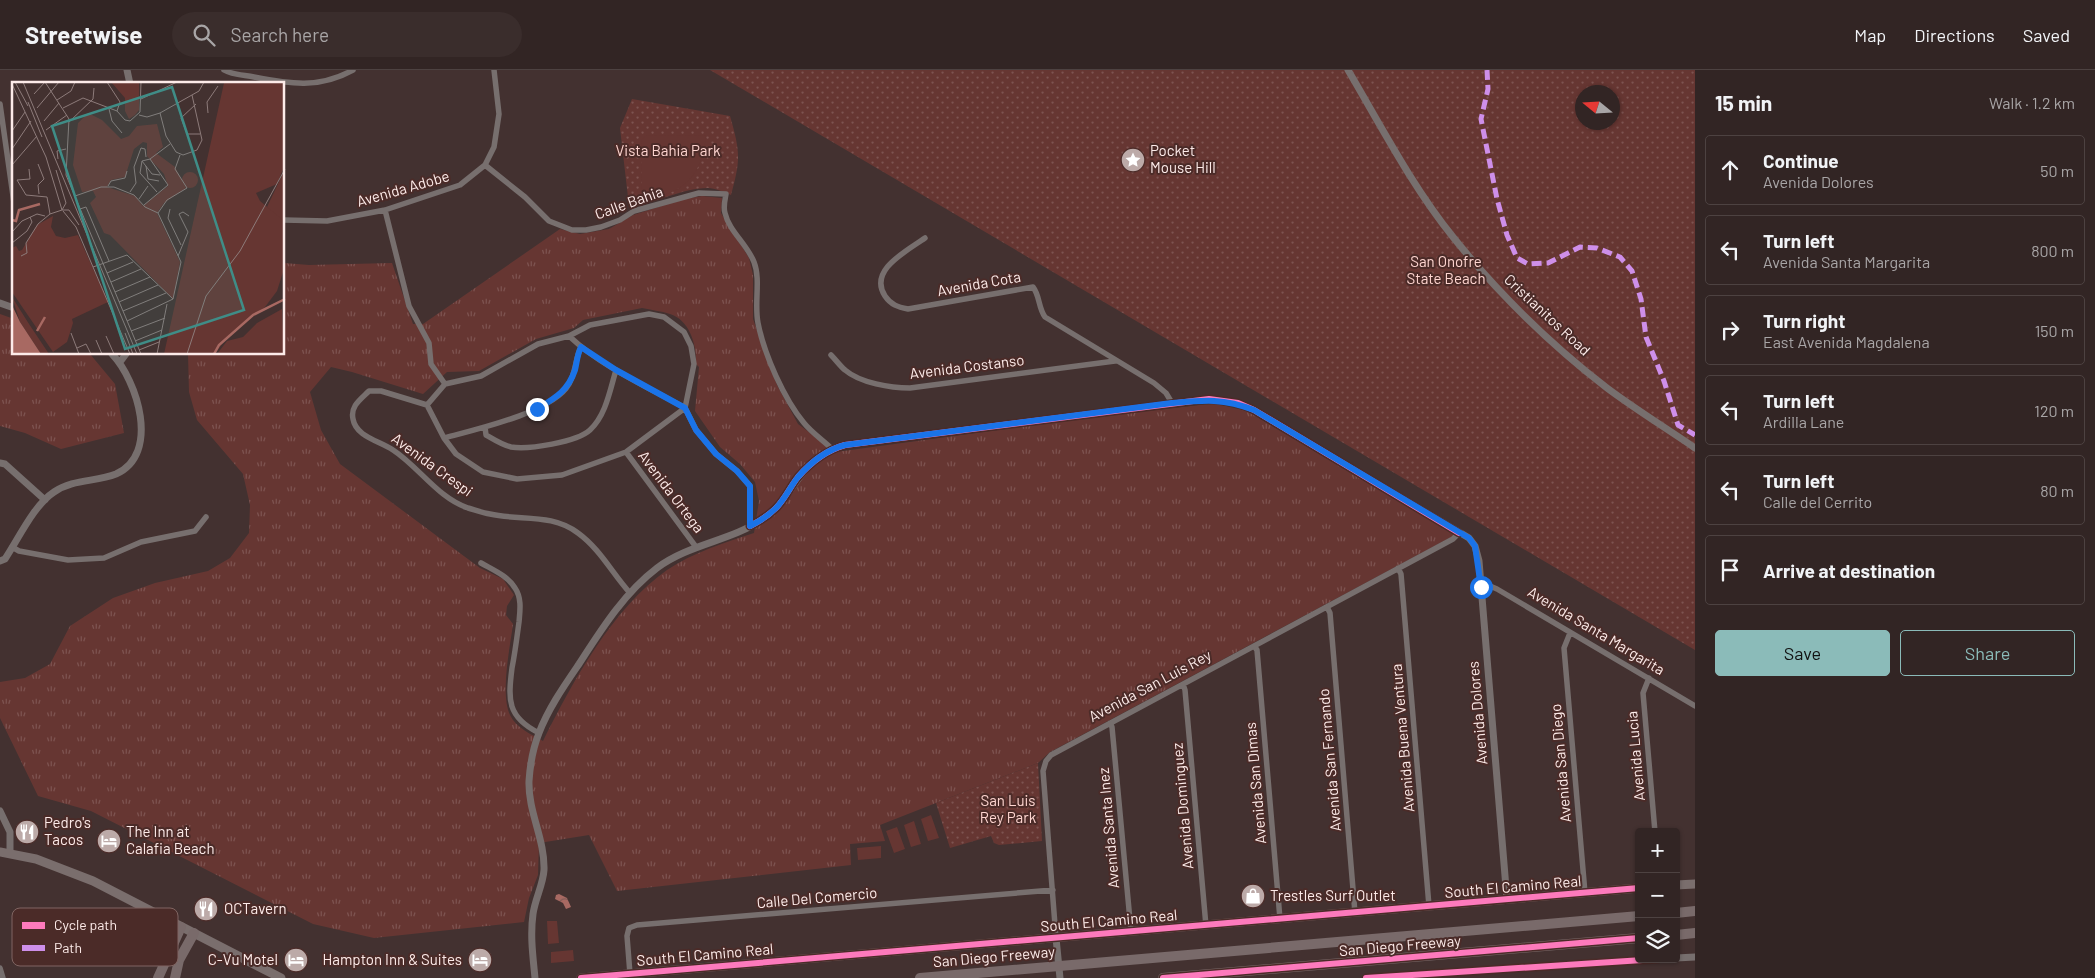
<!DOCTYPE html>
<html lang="en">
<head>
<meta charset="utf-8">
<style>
  body { margin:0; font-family:Barlow,sans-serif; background:#3a2d2c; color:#f1f3f6 }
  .controls { position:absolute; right:15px; bottom:15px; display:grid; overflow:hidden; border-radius:5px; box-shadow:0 1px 4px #0004 }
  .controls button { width:45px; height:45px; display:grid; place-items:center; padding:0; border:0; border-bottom:1px solid #4d4241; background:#322524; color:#f1f3f6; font:25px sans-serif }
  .compass { position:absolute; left:1575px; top:15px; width:45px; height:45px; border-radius:50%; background:#322524; box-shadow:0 1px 4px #0004; rotate:288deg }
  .stop { position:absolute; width:15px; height:15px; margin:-11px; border:4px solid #1a73e8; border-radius:50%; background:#fff }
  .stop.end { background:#1a73e8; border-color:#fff; box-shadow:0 1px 5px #0008 }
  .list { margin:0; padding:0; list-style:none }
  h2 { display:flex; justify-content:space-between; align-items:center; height:65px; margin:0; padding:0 20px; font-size:21px }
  h2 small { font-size:16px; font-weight:400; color:#a8a5a6 }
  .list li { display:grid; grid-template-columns:32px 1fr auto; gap:15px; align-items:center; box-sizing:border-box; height:70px; margin:0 10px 10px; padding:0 10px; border:1px solid #4d4241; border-radius:5px }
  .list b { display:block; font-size:19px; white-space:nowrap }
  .list p { margin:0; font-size:16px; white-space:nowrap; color:#a8a5a6 }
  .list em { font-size:16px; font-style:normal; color:#a8a5a6 }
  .actions { display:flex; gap:10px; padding:15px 20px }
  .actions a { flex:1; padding:11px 0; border:1px solid #8bbbb9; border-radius:5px; text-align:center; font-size:18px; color:#8bbbb9 }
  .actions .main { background:#8bbbb9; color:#111 }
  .icon { flex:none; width:28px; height:28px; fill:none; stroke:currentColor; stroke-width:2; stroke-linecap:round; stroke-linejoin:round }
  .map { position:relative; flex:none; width:1695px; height:908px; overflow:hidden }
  header { display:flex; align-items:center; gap:30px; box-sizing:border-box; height:70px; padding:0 25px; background:#322524; border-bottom:1px solid #4d4241 }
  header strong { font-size:24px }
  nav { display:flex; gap:28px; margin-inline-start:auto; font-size:18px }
  .search { width:350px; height:45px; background:#3a2d2c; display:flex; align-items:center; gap:12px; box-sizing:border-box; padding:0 18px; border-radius:28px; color:#a8a5a6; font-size:19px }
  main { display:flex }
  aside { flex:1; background:#322524 }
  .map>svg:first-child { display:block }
</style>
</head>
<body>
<header>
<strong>Streetwise</strong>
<div class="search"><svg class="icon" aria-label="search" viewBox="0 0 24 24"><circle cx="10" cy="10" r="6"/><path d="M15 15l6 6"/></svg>Search here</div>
<nav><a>Map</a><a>Directions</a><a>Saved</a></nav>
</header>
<main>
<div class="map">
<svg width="1695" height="908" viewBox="0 0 1695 908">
  <defs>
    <pattern id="grass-tufts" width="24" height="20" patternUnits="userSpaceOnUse" patternTransform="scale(1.25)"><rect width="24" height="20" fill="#663632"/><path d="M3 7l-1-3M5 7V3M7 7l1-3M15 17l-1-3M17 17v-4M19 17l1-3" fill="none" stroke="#7d5350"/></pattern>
    <pattern id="park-dots" width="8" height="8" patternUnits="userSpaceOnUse" patternTransform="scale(1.25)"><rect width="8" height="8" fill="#663632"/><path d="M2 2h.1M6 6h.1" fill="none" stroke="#7d5350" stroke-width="1.8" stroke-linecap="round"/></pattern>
    <pattern id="water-waves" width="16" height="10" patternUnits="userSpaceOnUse" patternTransform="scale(1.25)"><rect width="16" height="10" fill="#a86962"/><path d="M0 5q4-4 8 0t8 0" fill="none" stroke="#835b57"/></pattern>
  </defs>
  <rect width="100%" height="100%" fill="#433130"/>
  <!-- grass -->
  <path fill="url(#grass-tufts)" fill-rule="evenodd" d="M702,126l20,2 -1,15 28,45 4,17v44l24,66 21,39 38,28 251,-34 112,-13 18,-1 30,7 208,124 -405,217 -12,11 -158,62 5,16 -35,3 1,21 -234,26 -28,-56 -50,8 -1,32 -9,23 -5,24 -150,16 -61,-14 -222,-113 -53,-15 -38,-78v-36l25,-4 25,-14 20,-38 43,-28 42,-15 53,-12 22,-13 19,-25 1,-28 -7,-31 -46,-54 -8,-28 -1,-38h96v-91l25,2 83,-2 21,61h10l137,-95 20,5 29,-5 24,-14 51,-16zM642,238c9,2 19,3 28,6 20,6 27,32 26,50l3,3 -4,44 25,36 20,17 15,18 4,19 -5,32c-28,9 -62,20 -87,37 -55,39 -94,111 -124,171 -12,-7 -27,-13 -33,-26 -10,-22 0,-67 3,-91l-7,-9 1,-9 7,-11 -11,-16 -23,-11 -140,-104 -19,-34 -11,-38 21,-25 21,5 71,22 24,-22 32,-1 57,-32 38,-11 9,-8z
    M0,244l14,5v35h76l25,30 9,49 -63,16 -36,-16 -25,-7z"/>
  <!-- park -->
  <path fill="url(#park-dots)" fill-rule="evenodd" d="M710,0h985v580zM1582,22h30v30h-30z
    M632,29l98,17c10,35 11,43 1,79 -7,-3 -16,-7 -23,-7 -27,0 -52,16 -79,18l-9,-78z
    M1038,693l4,78 -43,4 -5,-2 -3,-7 -41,12 -14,-45z"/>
  <!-- garden -->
  <path fill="#663632" d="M706,65c-4,42 -23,60 -64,64l-1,-58 4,-5z
    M931,745l8,23 -11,3 -7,-22z
    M914,751l7,23 -10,3 -7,-22z
    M897,757l8,22 -11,4 -8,-22z
    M881,776v12l-23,2 -1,-12z
    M547,851h10l2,22 -11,1z
    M573,880l1,11 -23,2v-11z"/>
  <!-- water -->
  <path fill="url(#water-waves)" d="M559,824l8,4 4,9 -5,2 -3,-6 -8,-4 1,-4z"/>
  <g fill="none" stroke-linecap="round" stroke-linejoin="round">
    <!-- minor -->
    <path stroke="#776f6e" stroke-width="5.5" d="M224,0c8,5 20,5 30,7 36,7 65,12 99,-7
      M0,34l14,99
      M485,95l40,32 24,24 23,9h14l15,-3 19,-7 14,-9 65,-18 27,1c-1,6 -3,13 -1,19 4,18 22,31 29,49 7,18 0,41 4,61 6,31 26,76 46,100 8,10 19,17 28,26
      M385,140l24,96 20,37 2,21 14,20
      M284,150l43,1 58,-11 75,-25 25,-20 9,-18 5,-33 -5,-44
      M925,168c-18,13 -57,32 -40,58 6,9 13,11 23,13l125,-22c7,9 5,20 12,30l109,66 12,10 6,10
      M569,266c33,31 77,50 116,72
      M831,285c5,5 9,11 14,15 15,13 46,18 65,18l205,-27
      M445,314l36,-8 57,-32 31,-8 21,-11 59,-11 15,3 20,15 7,14 3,18 -9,44 11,22 20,24 21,17 13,15v40
      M445,314l-18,21 17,33 12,16 27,18 34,7 45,-4 64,-23 59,-44
      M427,335l-46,-14h-12c-8,8 -19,15 -16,28 3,18 27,22 40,31 26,17 45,48 75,58 7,2 15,5 22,6 30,7 62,-1 88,19 22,16 34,40 52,60
      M485,357l1,8c7,4 16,10 25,12 17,3 66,-5 79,-17 16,-15 20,-40 26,-60
      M444,368c30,-8 110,-26 125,-54 7,-12 6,-25 12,-37
      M626,382l70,95
      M12,477l7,4 49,9 36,-2 37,-16 54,-11 11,-14
      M481,493c12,7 27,13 34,25 7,10 5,23 4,34 -2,15 -4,31 -7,46 -4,32 -5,49 27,65
      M1398,498l3,6 28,332
      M1481,517l9,-1 7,3 198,117
      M1327,537l3,6 25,300
      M1570,563l-6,15 21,245
      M1254,576l3,4 23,269
      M1649,608l-6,15 12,139
      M1183,614l2,6 21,236
      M1110,653l2,4 19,204
      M1056,868l-13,-167 3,-10 5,-6 402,-216 6,-6
      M0,898l3,10
      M630,904l-3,-38 2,-8 8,-3 416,-35"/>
    <!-- tertiary -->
    <path stroke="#776f6e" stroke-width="7" d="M127,0l3,14
      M1348,0c33,56 64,116 105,167 45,56 97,107 154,151 28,21 59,40 88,60
      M0,233l14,5
      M120,292l6,-8
      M0,393l5,1 40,36
      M0,491l5,-2c14,-21 29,-54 49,-67 19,-13 42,-10 62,-18 45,-20 21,-94 -4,-120
      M0,741l10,21v21
      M1056,868l4,40
      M1676,888l19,-1
      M535,908c-2,-21 -5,-42 -2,-64 2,-15 10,-29 11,-44 1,-31 -16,-58 -15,-89 1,-15 4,-33 10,-48 9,-24 25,-47 40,-69 22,-34 45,-71 78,-96 32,-24 74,-27 106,-49 34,-23 34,-61 82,-74l364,-46 29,4 16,7 215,128 6,8 4,15 28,339
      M1366,908l292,-19"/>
    <!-- primary -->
    <path stroke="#7a6e6d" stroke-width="9" d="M0,782l36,7 57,22 188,97
      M1676,815l19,-1
      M581,908l1058,-90"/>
    <!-- motorway -->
    <path stroke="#796a6a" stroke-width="10" d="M1676,843l19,-2
      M1676,865l19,-2
      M158,908l23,-51
      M175,908l4,-18 15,-27
      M920,908l719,-62
      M1163,908l476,-40"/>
    <!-- quiet -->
    <path stroke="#ce8fe9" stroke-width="5" stroke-dasharray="10 5" stroke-linecap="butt" d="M1487,0l1,19 -7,30 16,80 10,36 10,23 11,6 20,-1 32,-16 17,1 23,9 12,14 9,28 5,38 18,44 14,44 17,10"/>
    <!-- cycleway casing -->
    <g stroke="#4b2b28" stroke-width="9">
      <path id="cycleway" d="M750,456c10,-5 18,-10 26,-18 9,-9 14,-21 22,-31 13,-15 29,-27 47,-32l364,-46 29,4 16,7 205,123
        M581,908l1058,-90
        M1163,908l476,-40
        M1366,908l292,-19"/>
    </g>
    <!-- cycleway -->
    <use href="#cycleway" stroke="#fd7abc" stroke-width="6"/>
  </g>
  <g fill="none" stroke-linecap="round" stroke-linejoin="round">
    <!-- route -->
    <path stroke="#1a73e8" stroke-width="6" d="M537,339c18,-11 31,-18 38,-39 2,-8 2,-15 6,-23l35,23 69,38 11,22 20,24 21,17 13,15v40c10,-5 18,-10 26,-18 9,-9 14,-21 22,-31 13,-15 28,-27 47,-32l327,-42c32,-3 52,-5 82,7l215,128 6,8 6,41"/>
  </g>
  <!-- icons -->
  <defs>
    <g id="sight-disc" transform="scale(1.25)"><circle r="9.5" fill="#bcaaa8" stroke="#4b2b28"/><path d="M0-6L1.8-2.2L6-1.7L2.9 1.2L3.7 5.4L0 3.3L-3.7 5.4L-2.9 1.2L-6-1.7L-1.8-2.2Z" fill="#fff"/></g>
    <g id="restaurant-disc" transform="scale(1.25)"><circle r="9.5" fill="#bcaaa8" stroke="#4b2b28"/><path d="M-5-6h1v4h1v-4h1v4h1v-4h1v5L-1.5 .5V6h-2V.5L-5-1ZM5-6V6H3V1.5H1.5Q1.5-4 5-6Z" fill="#fff"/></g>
    <g id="hotel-disc" transform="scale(1.25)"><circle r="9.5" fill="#bcaaa8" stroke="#4b2b28"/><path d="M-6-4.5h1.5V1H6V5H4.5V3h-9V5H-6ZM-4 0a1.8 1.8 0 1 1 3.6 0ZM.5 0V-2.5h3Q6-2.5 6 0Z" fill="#fff"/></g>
    <g id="shop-disc" transform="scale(1.25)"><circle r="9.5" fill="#bcaaa8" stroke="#4b2b28"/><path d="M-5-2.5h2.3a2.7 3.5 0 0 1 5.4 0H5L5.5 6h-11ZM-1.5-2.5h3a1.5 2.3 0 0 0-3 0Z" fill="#fff"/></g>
  </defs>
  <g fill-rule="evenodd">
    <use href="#sight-disc" x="1133" y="90"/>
    <use href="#restaurant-disc" x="27" y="762"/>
    <use href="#hotel-disc" x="109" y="771"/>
    <use href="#shop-disc" x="1253" y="826"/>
    <use href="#restaurant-disc" x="206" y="839"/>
    <use href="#hotel-disc" x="296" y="890"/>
    <use href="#hotel-disc" x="480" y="890"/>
  </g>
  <g text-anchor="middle" stroke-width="4" stroke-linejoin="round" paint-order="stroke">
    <!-- park labels -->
    <g font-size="15" fill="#fed5d0" stroke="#4b2b28">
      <text x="668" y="86">Vista Bahia Park</text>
      <text x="1446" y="197">San Onofre<tspan x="1446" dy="17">State Beach</tspan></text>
      <text x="1008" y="736">San Luis<tspan x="1008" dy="17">Rey Park</tspan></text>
    </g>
    <!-- poi labels -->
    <g font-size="15" fill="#fdebe9" stroke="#4b2b28" text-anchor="start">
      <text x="1150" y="86">Pocket<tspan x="1150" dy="17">Mouse Hill</tspan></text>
      <text x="44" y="758">Pedro's<tspan x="44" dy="17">Tacos</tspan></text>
      <text x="126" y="767">The Inn at<tspan x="126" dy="17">Calafia Beach</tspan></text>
      <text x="1270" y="831">Trestles Surf Outlet</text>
      <text x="224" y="844">OCTavern</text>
      <text x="278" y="895" text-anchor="end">C-Vu Motel</text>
      <text x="462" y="895" text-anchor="end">Hampton Inn &amp; Suites</text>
    </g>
    <!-- street labels -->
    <g font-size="15" fill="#fdebe9" stroke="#4b2b28">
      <text transform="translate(403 119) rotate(-16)" y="5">Avenida Adobe</text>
      <text transform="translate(629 133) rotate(-20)" y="5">Calle Bahia</text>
      <text transform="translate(979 214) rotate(-10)" y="5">Avenida Cota</text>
      <text transform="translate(1547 245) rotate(43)" y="5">Cristianitos Road</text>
      <text transform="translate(967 297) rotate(-7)" y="5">Avenida Costanso</text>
      <text transform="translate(432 395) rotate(36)" y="5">Avenida Crespi</text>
      <text transform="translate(671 422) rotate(53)" y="5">Avenida Ortega</text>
      <text transform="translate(1596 561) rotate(31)" y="5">Avenida Santa Margarita</text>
      <text transform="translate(1150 616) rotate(-28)" y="5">Avenida San Luis Rey</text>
      <text transform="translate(1478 643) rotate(-95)" y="5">Avenida Dolores</text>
      <text transform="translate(1403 668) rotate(-95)" y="5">Avenida Buena Ventura</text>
      <text transform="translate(1636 686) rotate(-95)" y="5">Avenida Lucia</text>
      <text transform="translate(1330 690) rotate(-95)" y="5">Avenida San Fernando</text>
      <text transform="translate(1561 693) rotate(-95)" y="5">Avenida San Diego</text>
      <text transform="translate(1256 713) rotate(-95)" y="5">Avenida San Dimas</text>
      <text transform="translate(1183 736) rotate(-95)" y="5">Avenida Dominguez</text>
      <text transform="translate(1109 758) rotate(-95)" y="5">Avenida Santa Inez</text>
      <text transform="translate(1513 817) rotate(-5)" y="5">South El Camino Real</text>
      <text transform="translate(817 828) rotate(-5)" y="5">Calle Del Comercio</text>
      <text transform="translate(1109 851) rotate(-5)" y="5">South El Camino Real</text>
      <text transform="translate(1400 876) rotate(-5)" y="5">San Diego Freeway</text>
      <text transform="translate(705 885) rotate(-5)" y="5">South El Camino Real</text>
      <text transform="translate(994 887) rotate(-5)" y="5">San Diego Freeway</text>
    </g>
  </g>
  <!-- overview -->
  <g transform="translate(12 12)">
    <rect width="272" height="272" fill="#433130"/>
    <path d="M100,1h27v27l-4,5 -6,4 -4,-8v-13zM76,31l14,7 19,19 8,-3 8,-10 20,-2 6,23 -7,6 19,14 11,21 -22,15 -7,10 23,49 -7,37 -63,-64 -6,-2 -14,-30 6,-6 -3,-6 -11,1 -9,-27 5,-42zM131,60l4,1v13l17,18 4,12 -25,20 -8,-10 -28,-9 4,-7 14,-3 9,-28zM272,89v53l-17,-17zM270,227l2,45h-67l10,-13 16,-4 14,-14z" fill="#663632" fill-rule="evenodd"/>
    <path d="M212,1h60v84l-7,17 -21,9 4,8 24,20v48l-7,22 -12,16 -38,30 -12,17h-51zM170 98a8 8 0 1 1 16 0a8 8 0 1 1-16 0ZM41,134l-2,11 5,9 9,2 13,-3 30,67 -36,17 1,4 -6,19 -14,10 -41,-60v-44l4,-2 3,5 3,-1 15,-25zM0,215l17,27 20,30h-8l-21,-32z" fill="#663632"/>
    <path d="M0,223l8,17 21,32h-29z" fill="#a86962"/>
    <path fill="none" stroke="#a86962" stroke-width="2.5" d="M0,138l4,1 3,-11 21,-6M25,249l8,-14M202,272l5,-9 34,-30 32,-16"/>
    <path fill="none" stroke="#8d7b7a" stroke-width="1" d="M3,0l13,24M11,0l114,272M33,0l24,37 -3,56 75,179M95,0l13,20 -3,9M0,2l34,73 16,53 -12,4 -3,-17 -21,-2M22,12l11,-12M129,17l36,-17M45,18l14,-9 4,-9M16,20l14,35M184,22l-15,14 6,16h13M25,26l22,-26M51,26l20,-10 34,13 8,9 5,1 10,-9 1,-30M97,27l3,12 10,12M148,31l6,23 10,16 7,3 14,-5 5,-10 -10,-45M196,31l-1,-11 11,-16M127,33l8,2 13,-4 39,-22 5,-9M32,39l15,-18M57,40l24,-23 1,-11M34,48l21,-15M0,49l13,-19M0,67l19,-28M46,77l-1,-8 9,-2M138,77l-8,2 -2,12 17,19M138,77l20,-15M130,79l10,13 8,1M26,82l6,15 -6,6 1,9M0,83l25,-29M134,84l2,13 11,2M44,88l10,33 -4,7M5,98l13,-1 -1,-10M5,98l9,15M96,104l3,-5 14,-3 2,-7M118,110l6,-9 -2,-16 7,-19 4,1 1,8M63,114l26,-9h13l20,8 11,12 13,6 23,49 -8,37M127,117l9,-13M132,123l24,-20 -18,-26M68,127l6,-2 23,54M158,127l-2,9 13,27M50,128h7l10,15M51,129l13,16 54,127M146,131l9,-13 20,-12 -12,-19 5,-14M0,150l10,-11 15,-7 8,2M0,161l15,-12 5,-9 -2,-5M9,174l6,-3 -1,-10 12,-19 12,-10M166,174l10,-24 -9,-18 4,-2 6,4M81,185l34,-12 46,44M95,191l26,-11M99,200l30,-13M103,210l35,-15M107,220l39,-17M111,229l43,-18M115,239l46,-22M119,249l34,-13M59,251l8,21M113,251l8,21M94,254l8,18M84,258l6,14M123,259l27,-11M65,266l9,-4 5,10M127,268l20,-8M145,272l10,-50M175,272l19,-58 34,-45 45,-82"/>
    <path fill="#3f8d87" fill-opacity="0.15" stroke="#3f8d87" stroke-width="2.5" d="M160,5l72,223 -119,39 -73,-223z"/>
    <rect width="272" height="272" fill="none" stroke="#fdebe9" stroke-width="2.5"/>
  </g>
  <!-- legend -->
  <rect x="12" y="838" width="166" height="58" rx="8" fill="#4b2b28" stroke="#806562" stroke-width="1"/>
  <rect x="22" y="852" width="23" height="7" fill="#fd7abc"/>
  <rect x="22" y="875" width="23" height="6" fill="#ce8fe9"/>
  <g font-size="14" fill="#fdebe9">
    <text x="54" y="860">Cycle path</text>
    <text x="54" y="883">Path</text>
  </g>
</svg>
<div class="controls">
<button>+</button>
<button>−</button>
<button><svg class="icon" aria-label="layers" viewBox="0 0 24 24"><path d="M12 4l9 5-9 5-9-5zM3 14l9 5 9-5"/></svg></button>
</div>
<svg class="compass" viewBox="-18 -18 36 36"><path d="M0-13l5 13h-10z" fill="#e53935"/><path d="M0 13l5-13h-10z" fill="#a8a5a6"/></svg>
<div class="stop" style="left:1481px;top:517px"></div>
<div class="stop end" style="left:537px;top:339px"></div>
</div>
<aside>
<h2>15 min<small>Walk · 1.2 km</small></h2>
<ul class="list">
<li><svg class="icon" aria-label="ahead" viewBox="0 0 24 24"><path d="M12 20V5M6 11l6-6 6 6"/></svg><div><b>Continue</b><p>Avenida Dolores</p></div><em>50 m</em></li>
<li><svg class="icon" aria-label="left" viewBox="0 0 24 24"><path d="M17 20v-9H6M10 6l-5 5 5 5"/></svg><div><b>Turn left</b><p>Avenida Santa Margarita</p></div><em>800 m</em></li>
<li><svg class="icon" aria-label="right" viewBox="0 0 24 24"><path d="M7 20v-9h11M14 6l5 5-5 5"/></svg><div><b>Turn right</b><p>East Avenida Magdalena</p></div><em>150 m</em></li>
<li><svg class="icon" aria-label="left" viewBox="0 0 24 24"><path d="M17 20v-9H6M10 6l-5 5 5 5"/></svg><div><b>Turn left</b><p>Ardilla Lane</p></div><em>120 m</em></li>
<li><svg class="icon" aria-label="left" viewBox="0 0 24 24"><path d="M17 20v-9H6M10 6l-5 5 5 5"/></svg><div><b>Turn left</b><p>Calle del Cerrito</p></div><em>80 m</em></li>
<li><svg class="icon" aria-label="arrive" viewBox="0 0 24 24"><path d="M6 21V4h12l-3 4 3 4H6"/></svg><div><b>Arrive at destination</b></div></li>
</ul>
<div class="actions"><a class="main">Save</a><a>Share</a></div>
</aside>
</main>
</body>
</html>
